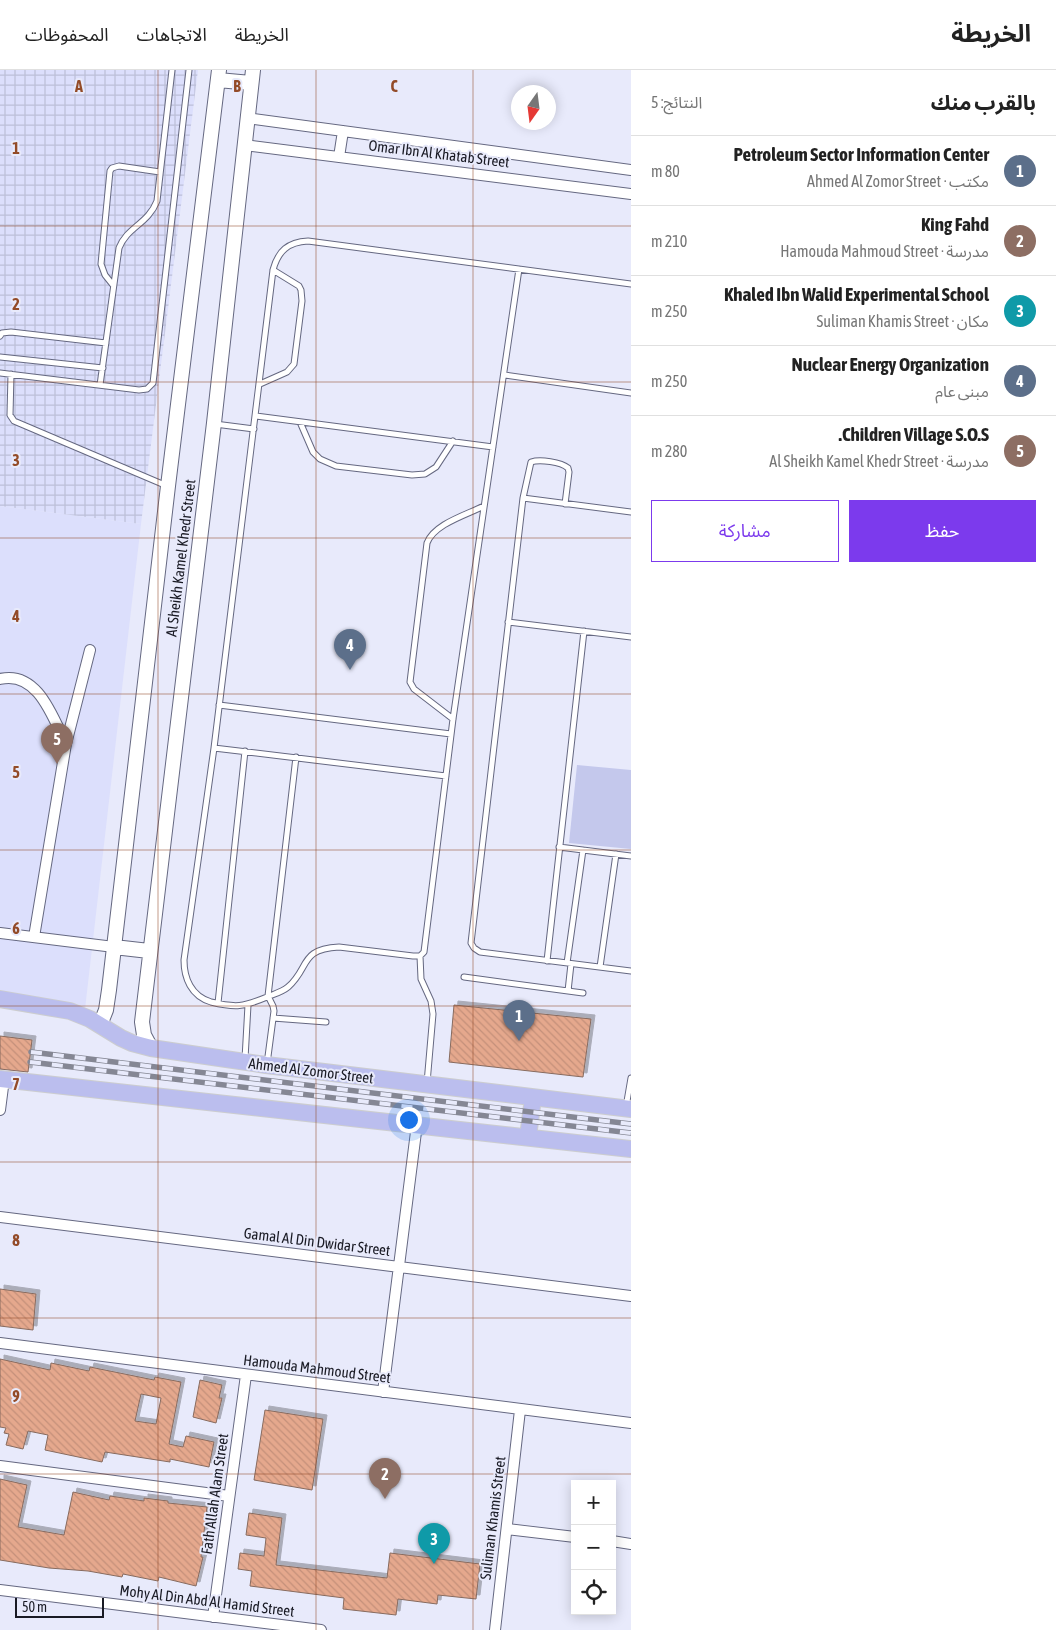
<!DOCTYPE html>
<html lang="ar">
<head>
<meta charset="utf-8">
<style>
  body { margin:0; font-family:"Asap Condensed","Noto Sans Arabic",sans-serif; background:#f2f2f2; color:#222; direction:rtl }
  .controls { position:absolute; right:15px; bottom:15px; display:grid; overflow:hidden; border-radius:0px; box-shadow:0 2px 12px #0003 }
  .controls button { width:45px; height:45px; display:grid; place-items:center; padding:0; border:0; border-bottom:1px solid #e0e0e0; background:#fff; color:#222; font:25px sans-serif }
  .compass { position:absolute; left:511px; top:15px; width:45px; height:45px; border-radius:50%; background:#fff; box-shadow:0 2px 12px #0003; rotate:194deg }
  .scale { position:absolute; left:15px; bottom:12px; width:89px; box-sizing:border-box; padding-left:5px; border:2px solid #191a24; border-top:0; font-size:14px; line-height:18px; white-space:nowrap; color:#191a24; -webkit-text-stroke:4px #e8eafb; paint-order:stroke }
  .you { position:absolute; left:408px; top:1049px; width:18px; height:18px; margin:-12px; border:4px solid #fff; border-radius:50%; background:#1a73e8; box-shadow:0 0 0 8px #1a73e833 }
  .badge { display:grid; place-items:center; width:32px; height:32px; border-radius:50%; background:#7c3aed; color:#fff; font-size:16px; font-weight:700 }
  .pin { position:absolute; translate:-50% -41px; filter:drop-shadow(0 1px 2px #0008) }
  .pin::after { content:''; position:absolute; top:26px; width:18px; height:15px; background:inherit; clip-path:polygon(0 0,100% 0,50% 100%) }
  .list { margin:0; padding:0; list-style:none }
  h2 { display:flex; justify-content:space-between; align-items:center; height:65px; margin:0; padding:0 20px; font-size:21px }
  h2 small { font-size:16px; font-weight:400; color:#767676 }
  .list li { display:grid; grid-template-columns:32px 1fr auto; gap:15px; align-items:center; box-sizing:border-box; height:70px; padding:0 20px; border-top:1px solid #e0e0e0 }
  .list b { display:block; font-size:19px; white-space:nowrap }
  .list p { margin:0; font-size:16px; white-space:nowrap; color:#767676 }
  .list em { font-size:16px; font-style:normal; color:#767676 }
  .actions { display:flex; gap:10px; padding:15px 20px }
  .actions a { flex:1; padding:11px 0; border:1px solid #7c3aed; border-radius:0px; text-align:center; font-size:18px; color:#7c3aed }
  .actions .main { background:#7c3aed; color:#fff }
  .icon { flex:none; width:28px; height:28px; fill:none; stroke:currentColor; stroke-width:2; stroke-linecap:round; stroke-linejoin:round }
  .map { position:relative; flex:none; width:631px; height:1560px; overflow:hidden; direction:ltr }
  header { display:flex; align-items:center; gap:30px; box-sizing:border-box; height:70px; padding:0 25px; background:#fff; border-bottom:1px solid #e0e0e0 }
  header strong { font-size:24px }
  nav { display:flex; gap:28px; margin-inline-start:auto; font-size:18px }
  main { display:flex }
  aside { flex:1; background:#fff }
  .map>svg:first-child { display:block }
</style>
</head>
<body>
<header>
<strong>الخريطة</strong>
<nav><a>الخريطة</a><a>الاتجاهات</a><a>المحفوظات</a></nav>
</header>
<main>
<aside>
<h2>بالقرب منك<small>النتائج: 5</small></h2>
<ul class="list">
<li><span class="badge" style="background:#5c6f8a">1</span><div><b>Petroleum Sector Information Center</b><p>مكتب · Ahmed Al Zomor Street</p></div><em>80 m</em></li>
<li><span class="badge" style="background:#8d6e63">2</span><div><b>King Fahd</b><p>مدرسة · Hamouda Mahmoud Street</p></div><em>210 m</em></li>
<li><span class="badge" style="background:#0f9aa8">3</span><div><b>Khaled Ibn Walid Experimental School</b><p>مكان · Suliman Khamis Street</p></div><em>250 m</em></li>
<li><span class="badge" style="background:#5c6f8a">4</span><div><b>Nuclear Energy Organization</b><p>مبنى عام</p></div><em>250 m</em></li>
<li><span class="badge" style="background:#8d6e63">5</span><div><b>Children Village S.O.S.</b><p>مدرسة · Al Sheikh Kamel Khedr Street</p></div><em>280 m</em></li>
</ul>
<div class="actions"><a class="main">حفظ</a><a>مشاركة</a></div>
</aside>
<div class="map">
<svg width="631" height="1560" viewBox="0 0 631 1560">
  <defs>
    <pattern id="industrial-grid" width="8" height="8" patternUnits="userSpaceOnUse" patternTransform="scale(1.25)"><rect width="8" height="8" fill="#dcdffc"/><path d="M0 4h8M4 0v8" fill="none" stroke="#bcbfd8"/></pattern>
    <pattern id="building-back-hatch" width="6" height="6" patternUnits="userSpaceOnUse" patternTransform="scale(1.25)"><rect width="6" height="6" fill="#e5a88d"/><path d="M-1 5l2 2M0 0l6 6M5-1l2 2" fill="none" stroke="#c4907a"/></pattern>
    <filter id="shadow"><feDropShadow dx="4" dy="-4" stdDeviation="0" flood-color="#0004"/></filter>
  </defs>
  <rect width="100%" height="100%" fill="#e8eafb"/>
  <!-- built -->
  <path fill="#dcdffc" d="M0,436l141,18 -57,494 -84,-13z"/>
  <!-- industrial -->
  <path fill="url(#industrial-grid)" d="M0,0h198l-57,454 -141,-18z"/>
  <!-- green -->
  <path fill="#c4c8ec" d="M577,695l54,5v79l-62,-6z"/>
  <!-- building -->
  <path fill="url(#building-back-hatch)" stroke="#876b5f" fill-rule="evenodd" filter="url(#shadow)" d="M454,935l137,14 -8,58 -134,-15z
    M0,966l32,4 -4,32 -28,-3z
    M0,1219l36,5 -3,36 -33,-4z
    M0,1289l50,11 1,-7 38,8 1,-4 64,13 1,-3 26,5 -12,62 14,3 3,-11 28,6 -5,25 -39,-8v3l-65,-10 -3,10 -57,-12 3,-15 -20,-4 -5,18 -17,-4 3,-11 -5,-1 2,-5 -6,-1zM141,1324l20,4 -5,26 -21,-3z
    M200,1310l22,5 -3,13h3l-6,25 -23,-6z
    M265,1340l58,9 -11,71 -58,-10z
    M0,1409l27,6 -9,42 46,8 9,-43 36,8 1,-4 34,5v-3l24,3v2l39,4 -6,50h2l-7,29 -37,-9 -1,4 -35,-7 -1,3 -34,-6 -39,-3 -49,-8z
    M249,1443l33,5 -6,47 111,13 3,-25 90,11 -4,35 -38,-4 -1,9 -39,-5 -2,16 -53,-6 1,-11 -94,-12 2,-15 -14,-2 2,-16 24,3 2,-18 -20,-3z"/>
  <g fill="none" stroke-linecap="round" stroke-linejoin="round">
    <!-- service casing -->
    <g stroke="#656881" stroke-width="7">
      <path id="service" d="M519,199l-66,450 -29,233 -4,4h-7l-74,-9c-40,2 -29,21 -51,40 -6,5 -14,7 -21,10 -24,10 -31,11 -56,5 -20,-6 -27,-24 -27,-42l30,-212 59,-478c5,-19 15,-28 35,-29l323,43
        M113,215l-8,-10 -4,-11 9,-93 2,-3 7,-2 41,6
        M0,266l2,-3 9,-1 95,11
        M0,287l103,11
        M0,303l139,17 8,-1 6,-6 36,-313
        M11,304l-1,41 4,6 153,65
        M505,305l126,18
        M260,314l27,-12 7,-8 8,-63 -1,-11 -2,-4 -26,-16
        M100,315l19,-137c8,-21 29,-24 38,-47l15,-131
        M256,346l237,31
        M300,352l13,30 7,7 16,7 76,9 13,-1 11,-7 17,-26
        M215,354l39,5
        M523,428l108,14
        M565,434l4,-32 -1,-4c-7,-6 -28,-9 -37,-6l-8,36 -52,445 3,5 6,4 151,19
        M508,552l123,15
        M219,635l232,29
        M453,649l-39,-30 -4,-7 17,-139c7,-19 39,-28 57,-37
        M214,678l232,28
        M559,777l72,9
        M420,886l1,23 10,22 2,13 -6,69
        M547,891l37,-330
        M567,893l16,-113
        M600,897l16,-113
        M464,907l119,16
        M568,921l3,-27
        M218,933l27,-252
        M273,948l53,4
        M245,989l3,-54
        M267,994l7,-53 -1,-5 -5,-10 28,-239
        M626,1037l5,-29"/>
    </g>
    <!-- minor casing -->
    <g stroke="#656881" stroke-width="12">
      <path id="minor" d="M247,48l384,52
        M244,75l387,49
        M339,87l4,-26
        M0,609c38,-9 53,39 66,65
        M0,863l114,14
        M34,867l32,-193 24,-94
        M0,1040l4,-31
        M0,1147l631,79
        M0,1273l631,80
        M383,1322l34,-268
        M0,1396l229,30
        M507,1459l68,8
        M612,1471l19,3
        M0,1520l321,40
        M213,1547l33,-242
        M495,1560l25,-220"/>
    </g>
    <!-- secondary casing -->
    <g stroke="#656881" stroke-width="16">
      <path id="secondary" d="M218,10l33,3
        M114,877l35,4
        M100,955l6,-15 3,-20 59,-504 51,-416
        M151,978l-7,-13 -2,-13 72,-599 39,-353"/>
    </g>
    <!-- primary casing -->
    <g stroke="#cccdcf" stroke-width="18">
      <path id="primary" d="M0,929l70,12 20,8 31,19 11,5 19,5 115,17 365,44
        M0,1009l631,70
        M528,1067l5,-39"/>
    </g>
    <!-- service -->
    <use href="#service" stroke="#fff" stroke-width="5"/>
    <!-- minor -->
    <use href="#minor" stroke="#fff" stroke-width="10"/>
    <!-- secondary -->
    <use href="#secondary" stroke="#fff" stroke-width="14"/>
    <!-- primary -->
    <use href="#primary" stroke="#bbbeee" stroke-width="16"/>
    <!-- rail casing -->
    <g stroke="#858794" stroke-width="5.5">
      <path id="rail" d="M31,982l600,72
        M30,992l601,71"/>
    </g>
    <!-- rail -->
    <use href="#rail" stroke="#e8eafb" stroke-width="4" stroke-dasharray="11" stroke-linecap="butt"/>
  </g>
  <!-- grid -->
  <path fill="none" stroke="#934b28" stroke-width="1" stroke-opacity="0.55" d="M158,0v1560M316,0v1560M473,0v1560M0,156h631M0,312h631M0,468h631M0,624h631M0,780h631M0,936h631M0,1092h631M0,1248h631M0,1404h631"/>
  <g text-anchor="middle" stroke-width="4" stroke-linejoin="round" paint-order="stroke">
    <!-- street labels -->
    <g font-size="15" fill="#191a24" stroke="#e8eafb">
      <text transform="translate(439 84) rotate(7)" y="5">Omar Ibn Al Khatab Street</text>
      <text transform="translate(181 488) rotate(-83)" y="5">Al Sheikh Kamel Khedr Street</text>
      <text transform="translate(311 1001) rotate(7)" y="5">Ahmed Al Zomor Street</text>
      <text transform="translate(317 1172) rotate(7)" y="5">Gamal Al Din Dwidar Street</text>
      <text transform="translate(317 1299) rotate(7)" y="5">Hamouda Mahmoud Street</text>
      <text transform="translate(215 1424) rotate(-82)" y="5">Fath Allah Alam Street</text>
      <text transform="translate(493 1448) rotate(-83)" y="5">Suliman Khamis Street</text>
      <text transform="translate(207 1531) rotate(7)" y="5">Mohy Al Din Abd Al Hamid Street</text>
    </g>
  </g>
  <g font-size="16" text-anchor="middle" font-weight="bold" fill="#934b28" stroke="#e8eafb" stroke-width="4" stroke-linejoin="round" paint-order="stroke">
    <text x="79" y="22">A</text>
    <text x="237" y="22">B</text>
    <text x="394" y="22">C</text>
    <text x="16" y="84">1</text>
    <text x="16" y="240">2</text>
    <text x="16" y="396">3</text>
    <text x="16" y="552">4</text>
    <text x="16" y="708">5</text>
    <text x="16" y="864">6</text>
    <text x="16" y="1020">7</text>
    <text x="16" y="1176">8</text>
    <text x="16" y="1332">9</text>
  </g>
</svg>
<div class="controls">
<button>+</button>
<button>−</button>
<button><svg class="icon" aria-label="locate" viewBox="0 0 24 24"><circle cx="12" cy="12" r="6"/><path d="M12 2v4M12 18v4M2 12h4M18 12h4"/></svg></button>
</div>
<svg class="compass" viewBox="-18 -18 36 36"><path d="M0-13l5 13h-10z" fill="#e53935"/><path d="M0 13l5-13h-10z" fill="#767676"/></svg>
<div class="scale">50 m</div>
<div class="you"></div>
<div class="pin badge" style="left:519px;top:971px;background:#5c6f8a">1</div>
<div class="pin badge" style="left:385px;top:1429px;background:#8d6e63">2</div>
<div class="pin badge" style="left:434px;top:1494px;background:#0f9aa8">3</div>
<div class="pin badge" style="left:350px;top:600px;background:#5c6f8a">4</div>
<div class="pin badge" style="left:57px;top:694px;background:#8d6e63">5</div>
</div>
</main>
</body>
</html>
